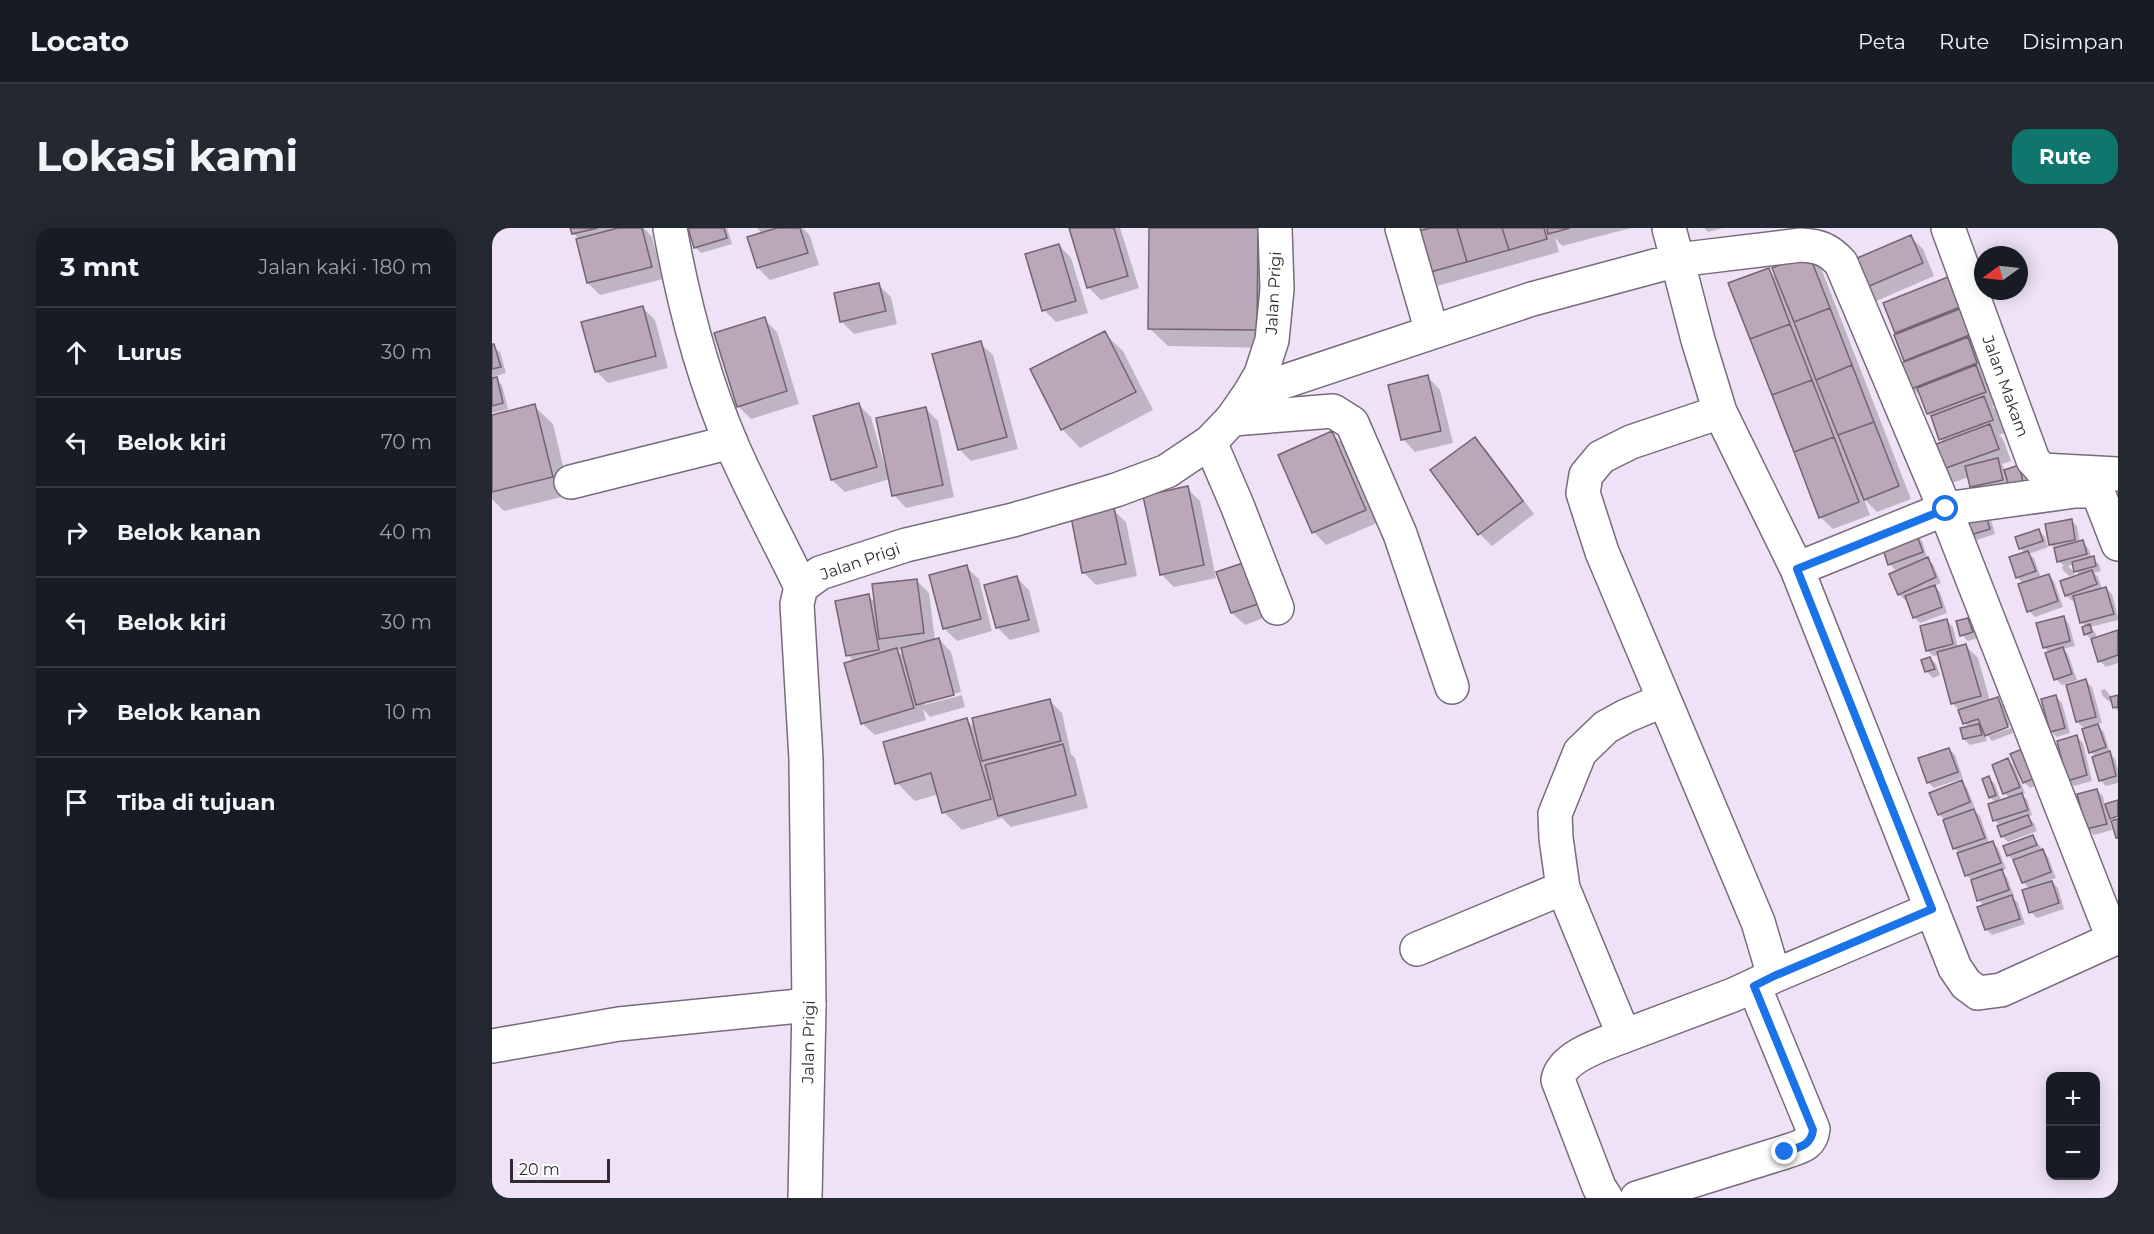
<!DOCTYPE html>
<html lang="id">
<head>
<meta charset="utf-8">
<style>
  body { margin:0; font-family:Montserrat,sans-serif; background:#242831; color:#f1f3f6 }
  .controls { position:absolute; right:18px; bottom:18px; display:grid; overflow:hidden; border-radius:12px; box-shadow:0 3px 15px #0003 }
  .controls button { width:54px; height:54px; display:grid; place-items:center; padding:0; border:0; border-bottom:2px solid #363941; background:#171b24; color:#f1f3f6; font:30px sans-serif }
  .compass { position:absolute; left:1482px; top:18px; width:54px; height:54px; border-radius:50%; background:#171b24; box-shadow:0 3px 15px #0003; rotate:255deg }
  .scale { position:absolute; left:18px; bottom:15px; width:100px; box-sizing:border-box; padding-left:6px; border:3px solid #312c34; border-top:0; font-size:16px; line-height:21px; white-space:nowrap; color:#312c34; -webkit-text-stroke:4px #fff; paint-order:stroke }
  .stop { position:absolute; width:18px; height:18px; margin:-14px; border:4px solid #1a73e8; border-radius:50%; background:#fff }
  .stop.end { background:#1a73e8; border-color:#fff; box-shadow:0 2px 6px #0008 }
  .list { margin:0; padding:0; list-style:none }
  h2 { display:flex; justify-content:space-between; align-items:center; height:78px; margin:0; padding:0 24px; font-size:26px }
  h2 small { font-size:20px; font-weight:400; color:#9ea1a6 }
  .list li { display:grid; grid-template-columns:39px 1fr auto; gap:18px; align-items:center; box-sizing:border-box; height:90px; padding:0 24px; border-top:2px solid #363941 }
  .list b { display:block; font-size:22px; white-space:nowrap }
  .list em { font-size:20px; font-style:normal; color:#9ea1a6 }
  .icon { flex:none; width:33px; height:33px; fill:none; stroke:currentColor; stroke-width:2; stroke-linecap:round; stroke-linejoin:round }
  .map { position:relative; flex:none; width:1626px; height:970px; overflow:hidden; border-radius:18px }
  header { display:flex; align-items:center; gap:36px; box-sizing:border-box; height:84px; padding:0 30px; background:#171b24; border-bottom:2px solid #363941 }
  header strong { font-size:28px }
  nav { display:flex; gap:33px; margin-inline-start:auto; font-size:21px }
  .intro { display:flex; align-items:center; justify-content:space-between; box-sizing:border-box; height:144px; padding:0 36px }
  h1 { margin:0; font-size:42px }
  .button { padding:15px 27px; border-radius:18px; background:#0f766e; color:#fff; font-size:21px; font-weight:700 }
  main { display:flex; gap:36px; padding:0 36px }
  aside { flex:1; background:#171b24; border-radius:18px; box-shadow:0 3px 15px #0003 }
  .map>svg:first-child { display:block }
</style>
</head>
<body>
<header>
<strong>Locato</strong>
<nav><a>Peta</a><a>Rute</a><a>Disimpan</a></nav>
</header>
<div class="intro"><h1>Lokasi kami</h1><a class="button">Rute</a></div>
<main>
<aside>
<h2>3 mnt<small>Jalan kaki · 180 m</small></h2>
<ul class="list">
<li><svg class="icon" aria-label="ahead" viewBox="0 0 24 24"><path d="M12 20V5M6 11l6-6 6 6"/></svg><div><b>Lurus</b></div><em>30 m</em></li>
<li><svg class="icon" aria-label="left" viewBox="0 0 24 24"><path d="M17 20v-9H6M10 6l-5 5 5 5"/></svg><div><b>Belok kiri</b></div><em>70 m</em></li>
<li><svg class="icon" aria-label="right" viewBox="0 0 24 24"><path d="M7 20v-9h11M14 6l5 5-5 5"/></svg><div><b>Belok kanan</b></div><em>40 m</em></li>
<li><svg class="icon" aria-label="left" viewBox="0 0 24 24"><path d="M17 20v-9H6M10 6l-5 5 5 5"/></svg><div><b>Belok kiri</b></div><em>30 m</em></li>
<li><svg class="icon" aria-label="right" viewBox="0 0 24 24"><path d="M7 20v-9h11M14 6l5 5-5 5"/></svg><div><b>Belok kanan</b></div><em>10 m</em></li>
<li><svg class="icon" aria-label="arrive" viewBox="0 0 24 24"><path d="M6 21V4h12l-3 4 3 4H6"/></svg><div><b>Tiba di tujuan</b></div></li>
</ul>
</aside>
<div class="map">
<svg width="1626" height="970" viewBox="0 0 1626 970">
  <rect width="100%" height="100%" fill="#efe2f6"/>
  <!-- shadow -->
  <path fill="#0003" fill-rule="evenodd" d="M80,0h72l8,9 11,42 -63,16 -12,-12 -9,-44 -6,-6z
    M197,0h38l5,16 -31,9 -6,-6z
    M265,0h46l7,8 9,29 -49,15 -12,-12 5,-34z
    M583,0h45l19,60 -38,12 -13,-13z
    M658,0h116l8,120 -106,-2 -19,-18z
    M920,0h219l-69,18 -7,-8 4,14 -122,34 -13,-12z
    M1212,0h19l-15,4z
    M1419,9l12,12 11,27 -60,26 -13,-13z
    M567,17l12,13 17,55 -32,9 -12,-12z
    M1316,28l13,12 90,231 -34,13 -13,-13 6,16 -37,14 -13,-12 -52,-247 10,10z
    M1460,49l46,127 -6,2 4,4 8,23 -5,2 4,4 8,22 -9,3 3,7 13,-4 6,6 4,15 -51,5 -6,-6 -2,-10 -23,8 -2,-42 -3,-4 -8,-20 -5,-5 -6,-16 -10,-10 -4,-26 -11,-30z
    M387,57l12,12 6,27 -43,10 -13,-13z
    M151,80l12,12 13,48 -60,15 -12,-12z
    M272,91l13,13 22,72 -48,15 -13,-13z
    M612,105l19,18 30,59 -73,38 -18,-19z
    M488,115l13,12 25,94 -47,12 -12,-12z
    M0,118l8,6 6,21 -14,4z
    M936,149l12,13 13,53 -38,9 -12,-13z
    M4,151l6,6 6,24 -16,4v-33z
    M367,177l12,12 15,53h2l38,-61 12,12 16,76 -48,11 -12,-13 -4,-16 -45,13 -13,-12z
    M42,178l19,18 17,71 -66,16 -12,-12v-82z
    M839,205l13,12 33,78 -51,22 -12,-13z
    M982,211l13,12 47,63 -42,32 -12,-12 -48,-63z
    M695,260l13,13 16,77 -42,9 -13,-13z
    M621,282l13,12 11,54 -41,9 -12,-12z
    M1493,286l6,6 4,14 -21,7 -6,-6z
    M1579,292l6,6 3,16h3l5,6 4,10 7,6 2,7 -7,2 4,4 4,12 4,-1 6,6 6,23v3l-28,7 5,5 2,6 21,-6v31l-12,4 -6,-6 -8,-21 -6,-6v-7l-5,-5 -6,-22 -3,1 -6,-6 14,-20 -4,-4 -2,-7 -6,2 6,6v3l-5,1 -6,-6 -1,-4h2l-5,-5 -4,-12 -5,-5z
    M1547,303l6,6 3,10 -19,7 5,4 7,20 8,-3 5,6 9,26 -28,10 -6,-6 -5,-27 -7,-7 8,-24 -4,-4 -4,-11z
    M1424,307l6,6 6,19 5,4 8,19 -7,3 6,6 7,21 -27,10 -6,-6 -7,-18 -2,1 -6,-6 -2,-22 -7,-8z
    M474,339l13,12 13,52 -35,10 -13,-13z
    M726,345l54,42 -27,10 -13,-12z
    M525,350l12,12 11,42 -30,8 -13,-13z
    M424,352l13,13 6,47 4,-1 12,13 14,55 -35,10 -7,-8 3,11 -51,15 -13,-12 -8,-61 -6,-7 20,-59 9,8zM411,421l3,10 -9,-9zM469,464l1,3 -38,10v-3z
    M1571,390l6,6 6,22 -12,3 5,5 9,26 -15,5 -6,-6 -6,-26 -6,-6z
    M1476,392l6,5 4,13 -10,3 -6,-6z
    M1455,393l6,6 5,21 8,-2 12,12 12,43 7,-2 6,6 7,20 -23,8v3l-2,-2 2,7 -17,4 -6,-6 5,-11 -4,-5 -5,-12 -8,-8 -13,-48 -6,1 -6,-6z
    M1438,430l6,6 4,11 -7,3 -6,-6 -4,-11z
    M1594,453l6,6 10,36 -6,1 8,8 6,21 5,6 3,10v14l-12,3 -6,-6 -4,-23 -5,-5 -6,-23 -8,-7z
    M1613,461l7,9 6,-1v14l-4,-4 -2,-7 -4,1 -6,-6 -1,-5z
    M1564,469l6,6 8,30 -13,4 -6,-6z
    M558,473l12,12 9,41 4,4 13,50 -77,19 -9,-9 -40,12 -18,-18 -5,-18 -24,7 -18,-18 69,-64 10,10z
    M1519,500l2,5 -21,8 -4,-5z
    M1585,509l6,6 9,38 -18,5 -6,-6z
    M1457,521l6,6 8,23 -29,10 -6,-6z
    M1520,527l37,25 -19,8 -6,-6z
    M1516,532l6,6 11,27 -4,1 6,6 5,15 -4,2 6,6 3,8 -29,11 -6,-6 -1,-9 -6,-7 1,-17 -6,-6 -1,-19 6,6 6,17 9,-3 -6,-5z
    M1469,554l6,6 8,20 -2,1 7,7 9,27 3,-1 6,6 8,21 -5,2 6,6 7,19 -2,1 6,6 7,21 -33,11 -6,-6 -2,-23 -5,-6 -6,-19 -7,-6 -6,-21 -6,-6 -10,-29 -5,-5z
    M1605,562l6,6 2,10 13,-4v12l-5,2v3l5,-2v21l-3,-16 -7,-8 4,16 -18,5 -6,-6z
    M1541,609l15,20 8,21 -6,2 8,8 6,21 -27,9 -6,-6 -1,-23 -7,-7 -8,-20 -6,-6 -4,-9z"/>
  <!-- building -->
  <path fill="#baa7b8" stroke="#746372" stroke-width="1.5" d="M78,0h28l-26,6z
    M126,0h24l10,39 -65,16 -11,-44z
    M196,0h36l3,10 -33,10z
    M285,0h23l8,25 -51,15 -10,-31z
    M577,0h45l14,48 -41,12z
    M657,0h109l-1,102 -109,-1z
    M938,0h27l10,34 -44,12 -12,-41z
    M965,0h45l7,22 -42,12z
    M1010,0h42l3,11 -38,11z
    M1055,0h23l-22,6z
    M1419,7l12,28 -63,27 -12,-28z
    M567,16l17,57 -34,10 -17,-57z
    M1317,26l21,54 -36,14 -22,-54z
    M1277,40l21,56 -40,15 -22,-56z
    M1461,47l12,30 -70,28 -12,-30z
    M387,55l7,28 -46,11 -6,-29z
    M151,78l13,50 -61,16 -14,-50z
    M1338,80l22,57 -36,15 -22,-58z
    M1470,80l10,26 -68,27 -10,-26z
    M273,89l22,74 -50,16 -23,-74z
    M1298,96l22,56 -40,15 -22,-56z
    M613,103l31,61 -75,38 -31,-61z
    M1476,109l9,26 -66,26 -10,-26z
    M489,113l26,96 -49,13 -26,-96z
    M0,116h2l7,23 -9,2z
    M1360,137l22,57 -36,13 -22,-55z
    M1484,137l10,27 -59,22 -10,-26z
    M936,147l13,56 -40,9 -13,-55z
    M5,149l6,26 -11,3v-28z
    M1320,152l22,57 -40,15 -22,-57z
    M1492,168l9,24 -54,20 -8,-24z
    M367,175l18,64 -46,13 -18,-64z
    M43,176l18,73 -61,15v-77z
    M434,179l17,78 -51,11 -16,-78z
    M1382,194l25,64 -35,14 -26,-65z
    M1498,196l9,25 -67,24 -9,-24z
    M840,203l34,79 -54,23 -34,-78z
    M983,209l48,64 -45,34 -48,-65z
    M1342,209l25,65 -40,16 -25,-66z
    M1506,230l5,22 -33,7 -5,-21z
    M1527,237l4,17 -14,4 -5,-16z
    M696,258l16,79 -44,10 -17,-79z
    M622,280l12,56 -44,9 -11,-56z
    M1493,285l5,16 -23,7 -5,-16z
    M1580,291l3,21 -26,5 -4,-21z
    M1547,301l4,12 -24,8 -4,-12z
    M1424,305l7,19 -35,13 -6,-19z
    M1591,312l4,14 -30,8 -3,-14z
    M1536,323l8,20 -20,7 -7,-21z
    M1602,328l2,10 -22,6 -2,-10z
    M1436,329l8,20 -38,18 -9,-21z
    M754,334l15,41 -30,10 -15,-41z
    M475,337l14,54 -38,10 -14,-54z
    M1600,342l5,14 -32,12 -5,-15z
    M1557,346l9,27 -31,11 -9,-28z
    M525,348l12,44 -33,8 -12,-43z
    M425,351l7,54 -45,6 -7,-55z
    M1443,357l7,22 -29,11 -8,-22z
    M1614,359l8,27 -34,9 -7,-27z
    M377,366l10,56 -33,6 -11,-55z
    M1572,388l6,25 -27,7 -7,-25z
    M1476,390l5,14 -13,4 -4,-15z
    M1455,391l6,25 -27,7 -6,-25z
    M1598,396l2,8 -8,3 -2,-8z
    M1626,402v25l-20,7 -7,-23z
    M447,410l15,57 -38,10 -15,-57z
    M1474,416l15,52 -30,8 -14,-52z
    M1571,419l9,27 -18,6 -9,-27z
    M405,420l17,60 -53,16 -17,-61z
    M1438,429l5,12 -10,3 -4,-12z
    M1594,451l10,38 -20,5 -10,-37z
    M1564,467l9,33 -15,4 -9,-33z
    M1626,467v12l-5,1 -3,-11z
    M1506,469l10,30 -23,9 -7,-17 -15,5 -5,-14z
    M558,471l11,42 -79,20 -10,-43z
    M475,490l24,81 -49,14 -11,-40 -36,11 -12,-42z
    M1487,496l3,11 -19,4 -3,-11z
    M1606,496l8,23 -17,6 -7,-24z
    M1585,507l10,40 -20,6 -10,-40z
    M571,516l13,51 -78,21 -13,-51z
    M1540,517l12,29 -21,9 -13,-29z
    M1457,520l9,24 -31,11 -9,-25z
    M1618,523l6,25 -17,5 -7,-24z
    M1516,530l12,29 -17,7 -11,-29z
    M1497,548l7,19 -7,3 -7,-19z
    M1470,552l8,22 -32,13 -9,-22z
    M1605,561l10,35 -21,5 -9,-35z
    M1530,565l6,17 -35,11 -5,-17z
    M1626,572v16l-8,3 -5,-15z
    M1482,581l11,29 -32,11 -10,-29z
    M1536,587l4,10 -31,12 -4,-11z
    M1626,591v19h-2l-5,-17z
    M1541,607l4,10 -30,11 -4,-10z
    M1501,613l8,22 -36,13 -8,-23z
    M1551,621l8,23 -29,11 -9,-23z
    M1510,641l7,21 -32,11 -6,-21z
    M1560,653l7,22 -30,10 -7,-23z
    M1520,667l8,24 -35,11 -8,-23z"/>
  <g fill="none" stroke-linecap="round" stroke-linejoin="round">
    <!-- minor casing -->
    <g stroke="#776b7d" stroke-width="36">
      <path id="minor" d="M178,0c13,73 32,147 61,215 21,49 47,96 70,144
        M910,0l30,104
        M1177,0l29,112 22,72 77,157 158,399 11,16 12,9 23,-3 117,-53
        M1456,0l85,232 9,10 76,4
        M758,165l282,-94 145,-39 124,-15c18,1 27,4 40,18l104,246 168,429
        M1228,184l-89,30 -30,15 -15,18 -3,18 19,59 156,370 16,54
        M740,191l101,-8 19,12 48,111 52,153
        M718,214l27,63 40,103
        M79,254l160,-40
        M1305,341l148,-60 130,-18h16l8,4 19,49
        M1172,472l-38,16 -20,11 -26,25 -25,62 1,24 7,50 61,148 109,-41 41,-19 158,-67
        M925,721l146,-61
        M0,818l127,-22 190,-19
        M1114,970l-7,-11 -41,-107c4,-24 45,-36 66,-44
        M1145,970l148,-46c14,-5 26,-6 28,-23l-59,-143"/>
    </g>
    <!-- tertiary casing -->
    <g stroke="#776b7d" stroke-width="36">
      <path id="tertiary" d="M313,970l4,-193 -3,-246 -9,-155 4,-17 19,-14 86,-28 107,-25 103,-30 51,-19 43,-29 22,-23 18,-26 11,-19 11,-34 5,-51 -2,-61"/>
    </g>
    <!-- minor -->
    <use href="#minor" stroke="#fff" stroke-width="33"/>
    <!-- tertiary -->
    <use href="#tertiary" stroke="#fff" stroke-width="33"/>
  </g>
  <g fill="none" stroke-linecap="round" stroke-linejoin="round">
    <!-- route -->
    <path stroke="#1a73e8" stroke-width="8" d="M1293,924c14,-5 26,-6 28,-22l-59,-144 20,-10 158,-67 -135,-340 149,-60"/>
  </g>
  <g text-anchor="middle" stroke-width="5" stroke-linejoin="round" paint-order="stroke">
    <!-- street labels -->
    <g font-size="16" fill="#312c34" stroke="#fff">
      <text transform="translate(781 65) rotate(-87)" y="6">Jalan Prigi</text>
      <text transform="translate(1514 158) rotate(70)" y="6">Jalan Makam</text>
      <text transform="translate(368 333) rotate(-19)" y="6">Jalan Prigi</text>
      <text transform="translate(316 814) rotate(-89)" y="6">Jalan Prigi</text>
    </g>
  </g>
</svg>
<div class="controls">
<button>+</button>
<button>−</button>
</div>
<svg class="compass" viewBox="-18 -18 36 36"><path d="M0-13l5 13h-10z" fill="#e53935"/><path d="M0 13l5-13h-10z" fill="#9ea1a6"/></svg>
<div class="scale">20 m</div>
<div class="stop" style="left:1454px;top:281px"></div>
<div class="stop end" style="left:1293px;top:924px"></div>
</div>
</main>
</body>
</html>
